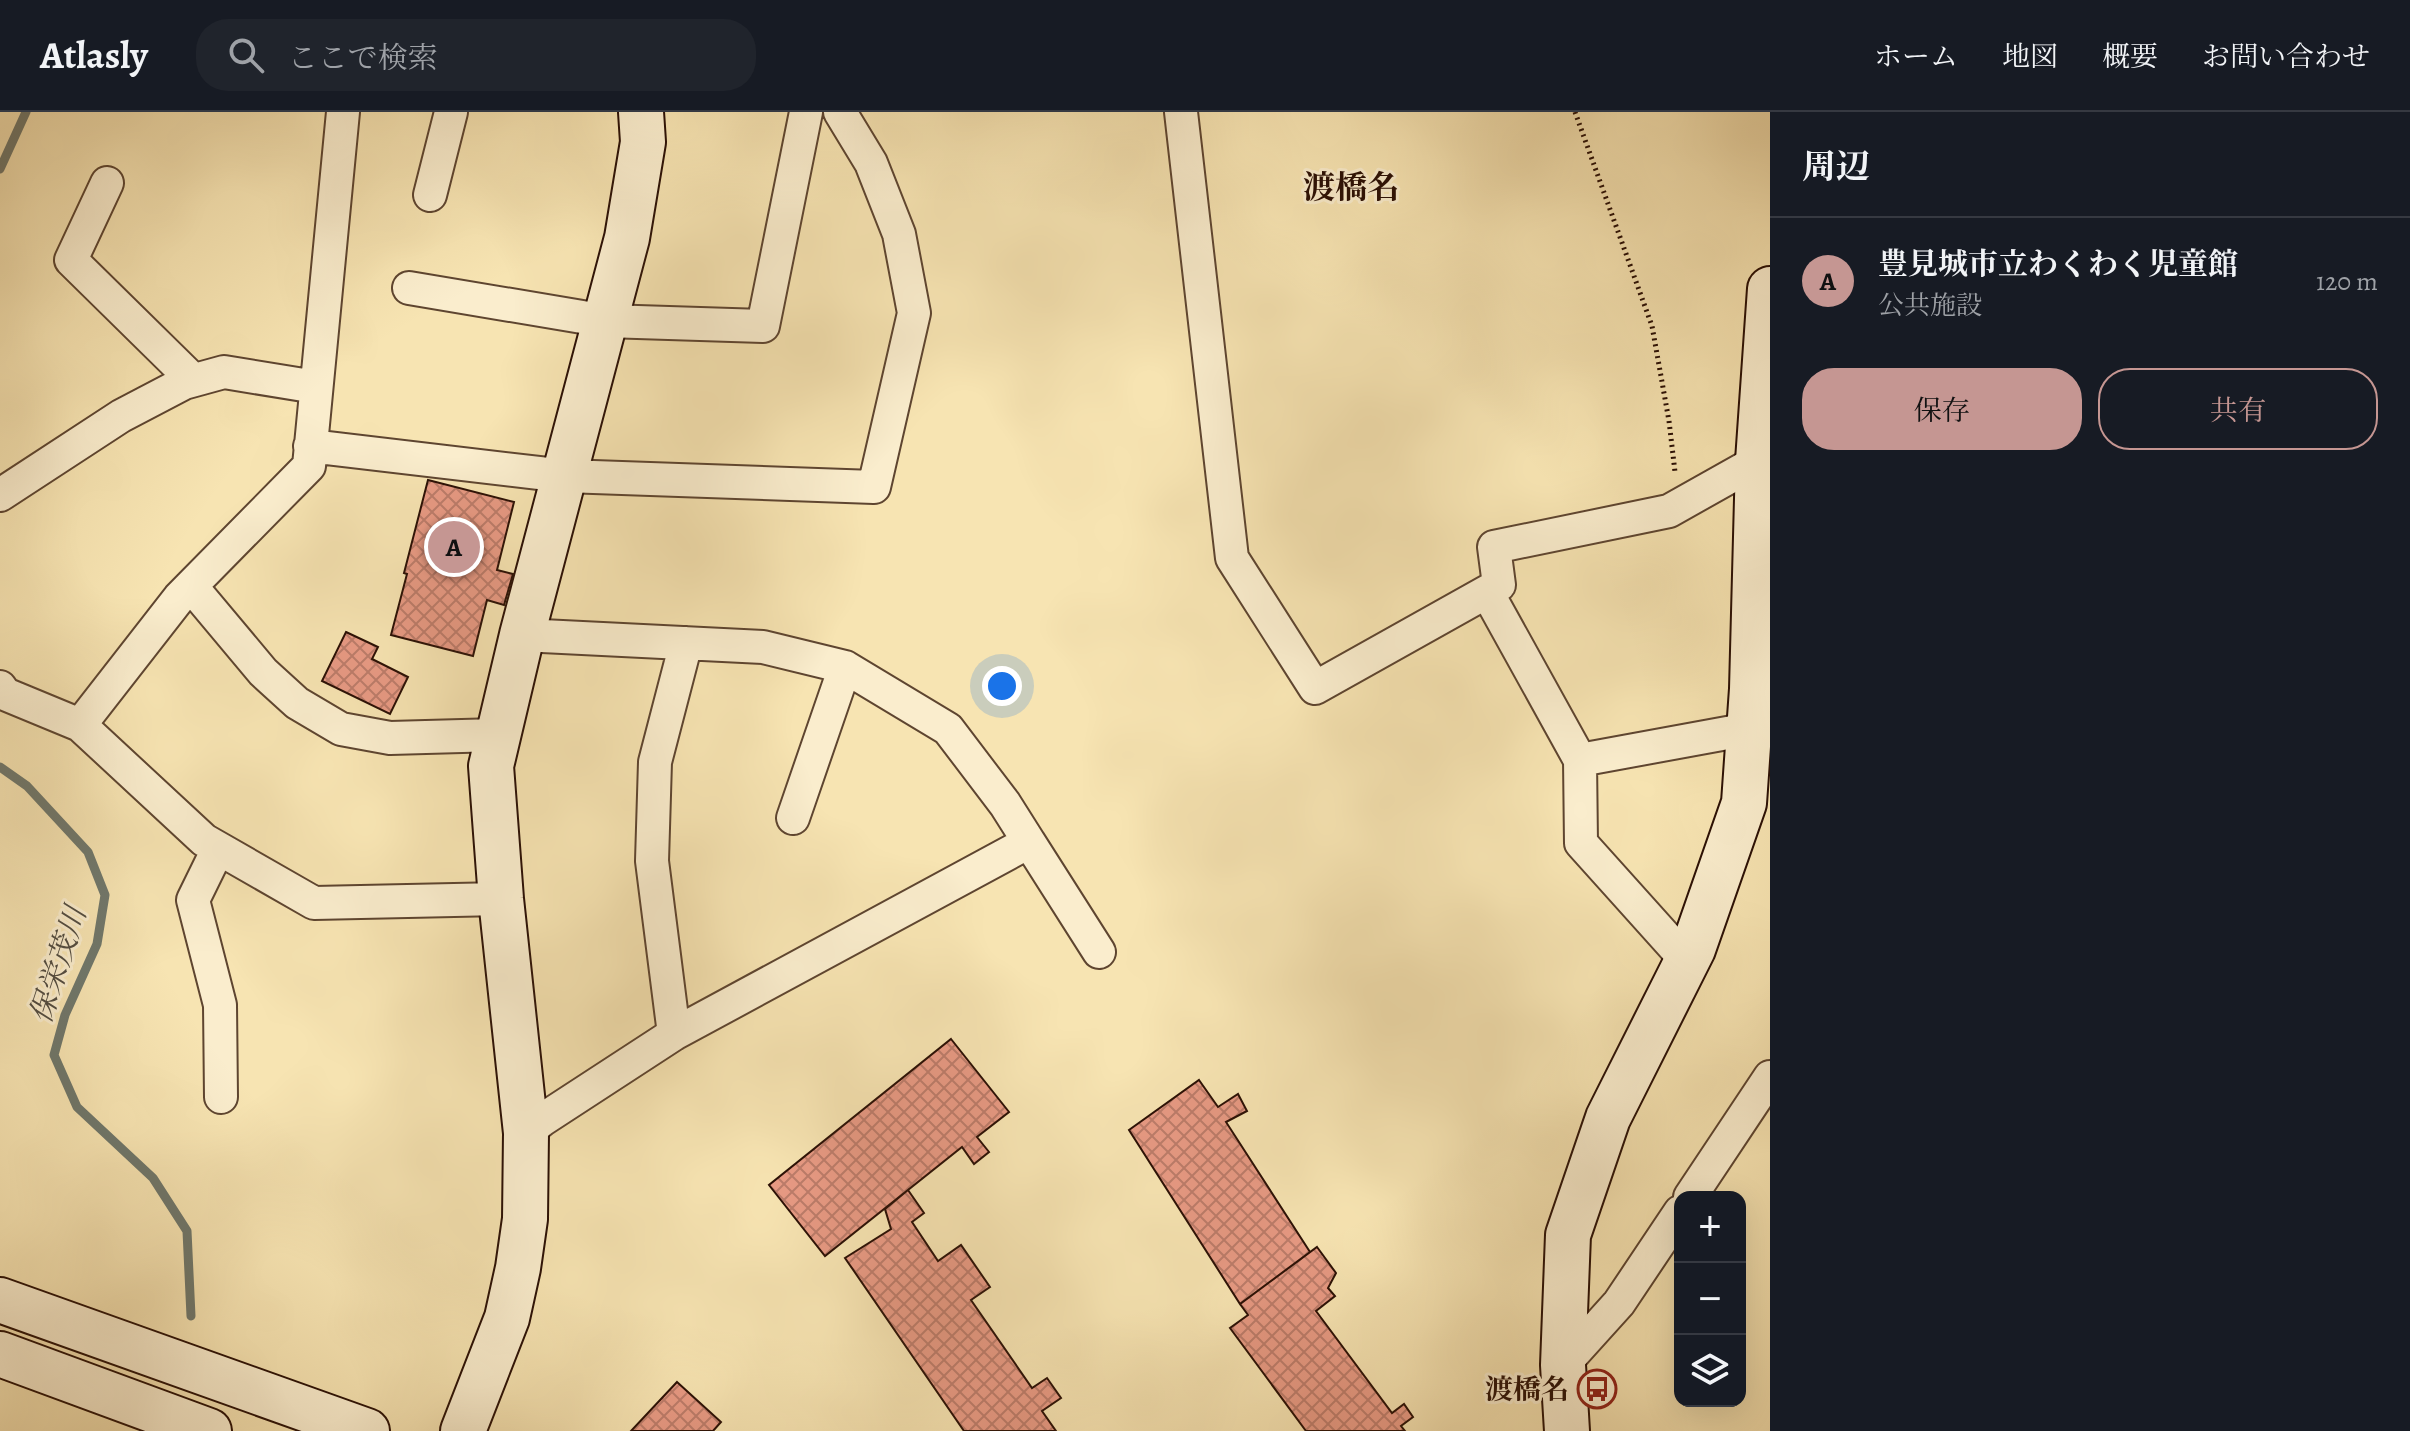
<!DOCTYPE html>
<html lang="ja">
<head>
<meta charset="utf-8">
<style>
  body { margin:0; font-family:Alegreya,"Noto Serif JP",serif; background:#20242c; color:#f1f3f6 }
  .controls { position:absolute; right:24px; bottom:24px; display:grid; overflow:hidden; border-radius:16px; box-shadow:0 8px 32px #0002 }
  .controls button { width:72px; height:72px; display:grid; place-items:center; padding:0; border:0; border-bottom:2px solid #363941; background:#171b24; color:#f1f3f6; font:40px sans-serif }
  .you { position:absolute; left:1002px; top:574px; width:28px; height:28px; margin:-20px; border:6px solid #fff; border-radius:50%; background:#1a73e8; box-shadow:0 0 0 12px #1a73e833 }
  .badge { display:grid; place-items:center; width:52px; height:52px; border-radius:50%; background:#c59692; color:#111; font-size:26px; font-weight:700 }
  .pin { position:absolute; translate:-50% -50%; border:4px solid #fff; box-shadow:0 2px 8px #0006 }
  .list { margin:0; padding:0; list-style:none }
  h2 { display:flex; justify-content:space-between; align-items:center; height:104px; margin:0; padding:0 32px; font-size:34px }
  h2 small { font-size:26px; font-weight:400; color:#9ea1a6 }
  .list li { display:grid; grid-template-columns:52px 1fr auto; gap:24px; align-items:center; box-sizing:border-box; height:128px; padding:0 32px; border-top:2px solid #363941 }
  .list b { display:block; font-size:30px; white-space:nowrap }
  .list p { margin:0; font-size:26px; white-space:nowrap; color:#9ea1a6 }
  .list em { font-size:26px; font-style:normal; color:#9ea1a6 }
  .actions { display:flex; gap:16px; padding:24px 32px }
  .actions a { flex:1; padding:18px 0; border:2px solid #c59692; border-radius:32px; text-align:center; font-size:28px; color:#c59692 }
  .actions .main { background:#c59692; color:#111 }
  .icon { flex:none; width:44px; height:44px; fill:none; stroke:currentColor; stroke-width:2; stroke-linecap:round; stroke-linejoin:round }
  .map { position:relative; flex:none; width:1770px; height:1319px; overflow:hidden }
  header { display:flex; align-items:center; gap:48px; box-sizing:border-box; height:112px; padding:0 40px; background:#171b24; border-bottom:2px solid #363941 }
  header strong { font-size:38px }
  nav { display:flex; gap:44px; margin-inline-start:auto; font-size:28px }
  .search { width:560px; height:72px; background:#20242c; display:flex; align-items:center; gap:20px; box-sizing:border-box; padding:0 28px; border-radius:32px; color:#9ea1a6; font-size:30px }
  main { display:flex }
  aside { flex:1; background:#171b24 }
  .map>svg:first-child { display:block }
</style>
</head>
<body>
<header>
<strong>Atlasly</strong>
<div class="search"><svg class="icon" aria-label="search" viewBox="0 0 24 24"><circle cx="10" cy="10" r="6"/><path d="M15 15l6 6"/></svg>ここで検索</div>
<nav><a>ホーム</a><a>地図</a><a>概要</a><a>お問い合わせ</a></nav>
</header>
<main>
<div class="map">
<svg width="1770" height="1319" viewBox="0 0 1770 1319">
  <defs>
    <pattern id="building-cross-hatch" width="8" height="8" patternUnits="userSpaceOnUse" patternTransform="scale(2)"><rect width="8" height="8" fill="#e89a84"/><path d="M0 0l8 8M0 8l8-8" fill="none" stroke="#bc7c6a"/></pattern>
  </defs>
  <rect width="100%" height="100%" fill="#f7e4b2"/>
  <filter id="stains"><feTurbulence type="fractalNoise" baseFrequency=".0025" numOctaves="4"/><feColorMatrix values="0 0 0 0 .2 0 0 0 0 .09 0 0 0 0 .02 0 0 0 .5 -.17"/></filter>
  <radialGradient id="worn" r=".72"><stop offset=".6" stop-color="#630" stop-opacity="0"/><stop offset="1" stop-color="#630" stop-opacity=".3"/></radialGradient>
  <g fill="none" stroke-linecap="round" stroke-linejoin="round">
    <!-- stream -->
    <path stroke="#70786c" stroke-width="9" d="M0,57l26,-57
      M0,655l27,19 61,66 17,43 -8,49 -32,71 -11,40 23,52 76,71 34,53 4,85"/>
  </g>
  <!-- building -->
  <path fill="url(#building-cross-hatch)" stroke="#2b1005" stroke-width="2" d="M428,368l86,22 -17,68 16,4 -9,31 -17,-5 -14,56 -82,-21 16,-61 -3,-1z
    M346,520l32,15 -6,12 36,18 -18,37 -68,-33z
    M951,927l58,73 -32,25 12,15 -15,12 -12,-17 -137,109 -56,-71z
    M1199,968l19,27 20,-13 9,17 -21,11 84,130 -70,52 -111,-174z
    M908,1078l16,23 -12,9 26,39 23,-16 29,42 -19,13 61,88 15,-10 14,20 -19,13 14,20h-92l-119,-173 46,-29 -6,-20z
    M1317,1135l19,26 -8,15 7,8 -19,15 76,102 12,-9 9,13 -12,9 4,5h-99l-76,-103 18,-13 -8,-11z
    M677,1270l44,40 -8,9h-82z"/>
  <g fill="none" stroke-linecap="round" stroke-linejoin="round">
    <!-- street casing -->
    <g stroke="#5e4530" stroke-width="36">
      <path id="street" d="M343,0l-34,354 -130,132 -99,127 124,115 110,63 187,-4
        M1181,0l51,446 83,130 184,-103 -5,-38 175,-36 89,-50
        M107,71l-36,77 122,120
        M430,83l21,-83
        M409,176l197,33 157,5 43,-214
        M310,334l255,30 309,11 40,-174 -15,-79 -28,-71 -31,-51
        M0,383l121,-79 63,-33 40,-11 92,15
        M191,474l72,86 34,31 44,26 49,9 108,-3
        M1487,480l93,168 1,83 106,118
        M522,523l241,12 82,20 103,62 57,75 24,38 -355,192 -132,86 -16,13
        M0,575l5,7 75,31
        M1580,648l169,-31
        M793,706l52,-151
        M1029,730l70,110
        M218,737l-25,51 27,105 1,92
        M674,922l-22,-173 3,-99 31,-119
        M1690,1085l80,-120
        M1563,1253l56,-62 61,-91"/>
    </g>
    <!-- secondary casing -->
    <g stroke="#2b1005" stroke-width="48">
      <path id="secondary" d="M0,1188l367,131
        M0,1242l209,77
        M463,1319l44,-113 11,-50 7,-49 1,-86 -25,-234 -10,-133 31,-131 105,-397 16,-96 -2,-30
        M1567,1319l-4,-66 5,-130 40,-117 85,-169 51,-146 8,-114 6,-228 12,-172"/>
    </g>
    <!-- path -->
    <path stroke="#2b1005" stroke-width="5" stroke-dasharray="2 4" stroke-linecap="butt" d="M1575,0l77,214 17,95 6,51"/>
    <!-- street -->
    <use href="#street" stroke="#faedcd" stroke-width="32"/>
    <!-- secondary -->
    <use href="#secondary" stroke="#faedcd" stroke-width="44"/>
  </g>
  <!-- icons -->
  <defs>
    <g id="bus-ring" transform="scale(2)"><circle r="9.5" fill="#faedcd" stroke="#8f2418" stroke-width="1.5"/><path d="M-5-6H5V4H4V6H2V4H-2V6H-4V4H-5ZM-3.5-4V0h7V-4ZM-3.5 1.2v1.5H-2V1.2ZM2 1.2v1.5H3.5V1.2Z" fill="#8f2418"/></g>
  </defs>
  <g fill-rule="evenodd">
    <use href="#bus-ring" x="1597" y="1277"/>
  </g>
  <g text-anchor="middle" stroke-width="6" stroke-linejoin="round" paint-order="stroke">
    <!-- poi labels -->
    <g font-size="28" font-weight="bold" fill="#2b1005" stroke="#faedcd" text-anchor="end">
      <text x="1569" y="1287">渡橋名</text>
    </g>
    <!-- water labels -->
    <g font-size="30" font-style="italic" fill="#534d41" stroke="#faedcd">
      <text transform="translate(58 853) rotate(-72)" y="10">保栄茂川</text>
    </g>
    <!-- quarter labels -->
    <g font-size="32" font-weight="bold" fill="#2b1005" stroke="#faedcd">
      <text x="1351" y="86">渡橋名</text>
    </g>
  </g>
  <rect width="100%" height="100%" filter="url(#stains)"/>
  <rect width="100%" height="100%" fill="url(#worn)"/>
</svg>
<div class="controls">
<button>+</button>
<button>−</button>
<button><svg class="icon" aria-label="layers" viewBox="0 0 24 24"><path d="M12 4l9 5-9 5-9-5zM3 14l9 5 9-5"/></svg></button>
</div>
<div class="you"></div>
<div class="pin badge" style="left:454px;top:435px">A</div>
</div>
<aside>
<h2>周辺<small></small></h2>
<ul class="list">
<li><span class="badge">A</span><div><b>豊見城市立わくわく児童館</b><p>公共施設</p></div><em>120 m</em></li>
</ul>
<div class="actions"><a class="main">保存</a><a>共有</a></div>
</aside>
</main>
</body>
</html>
